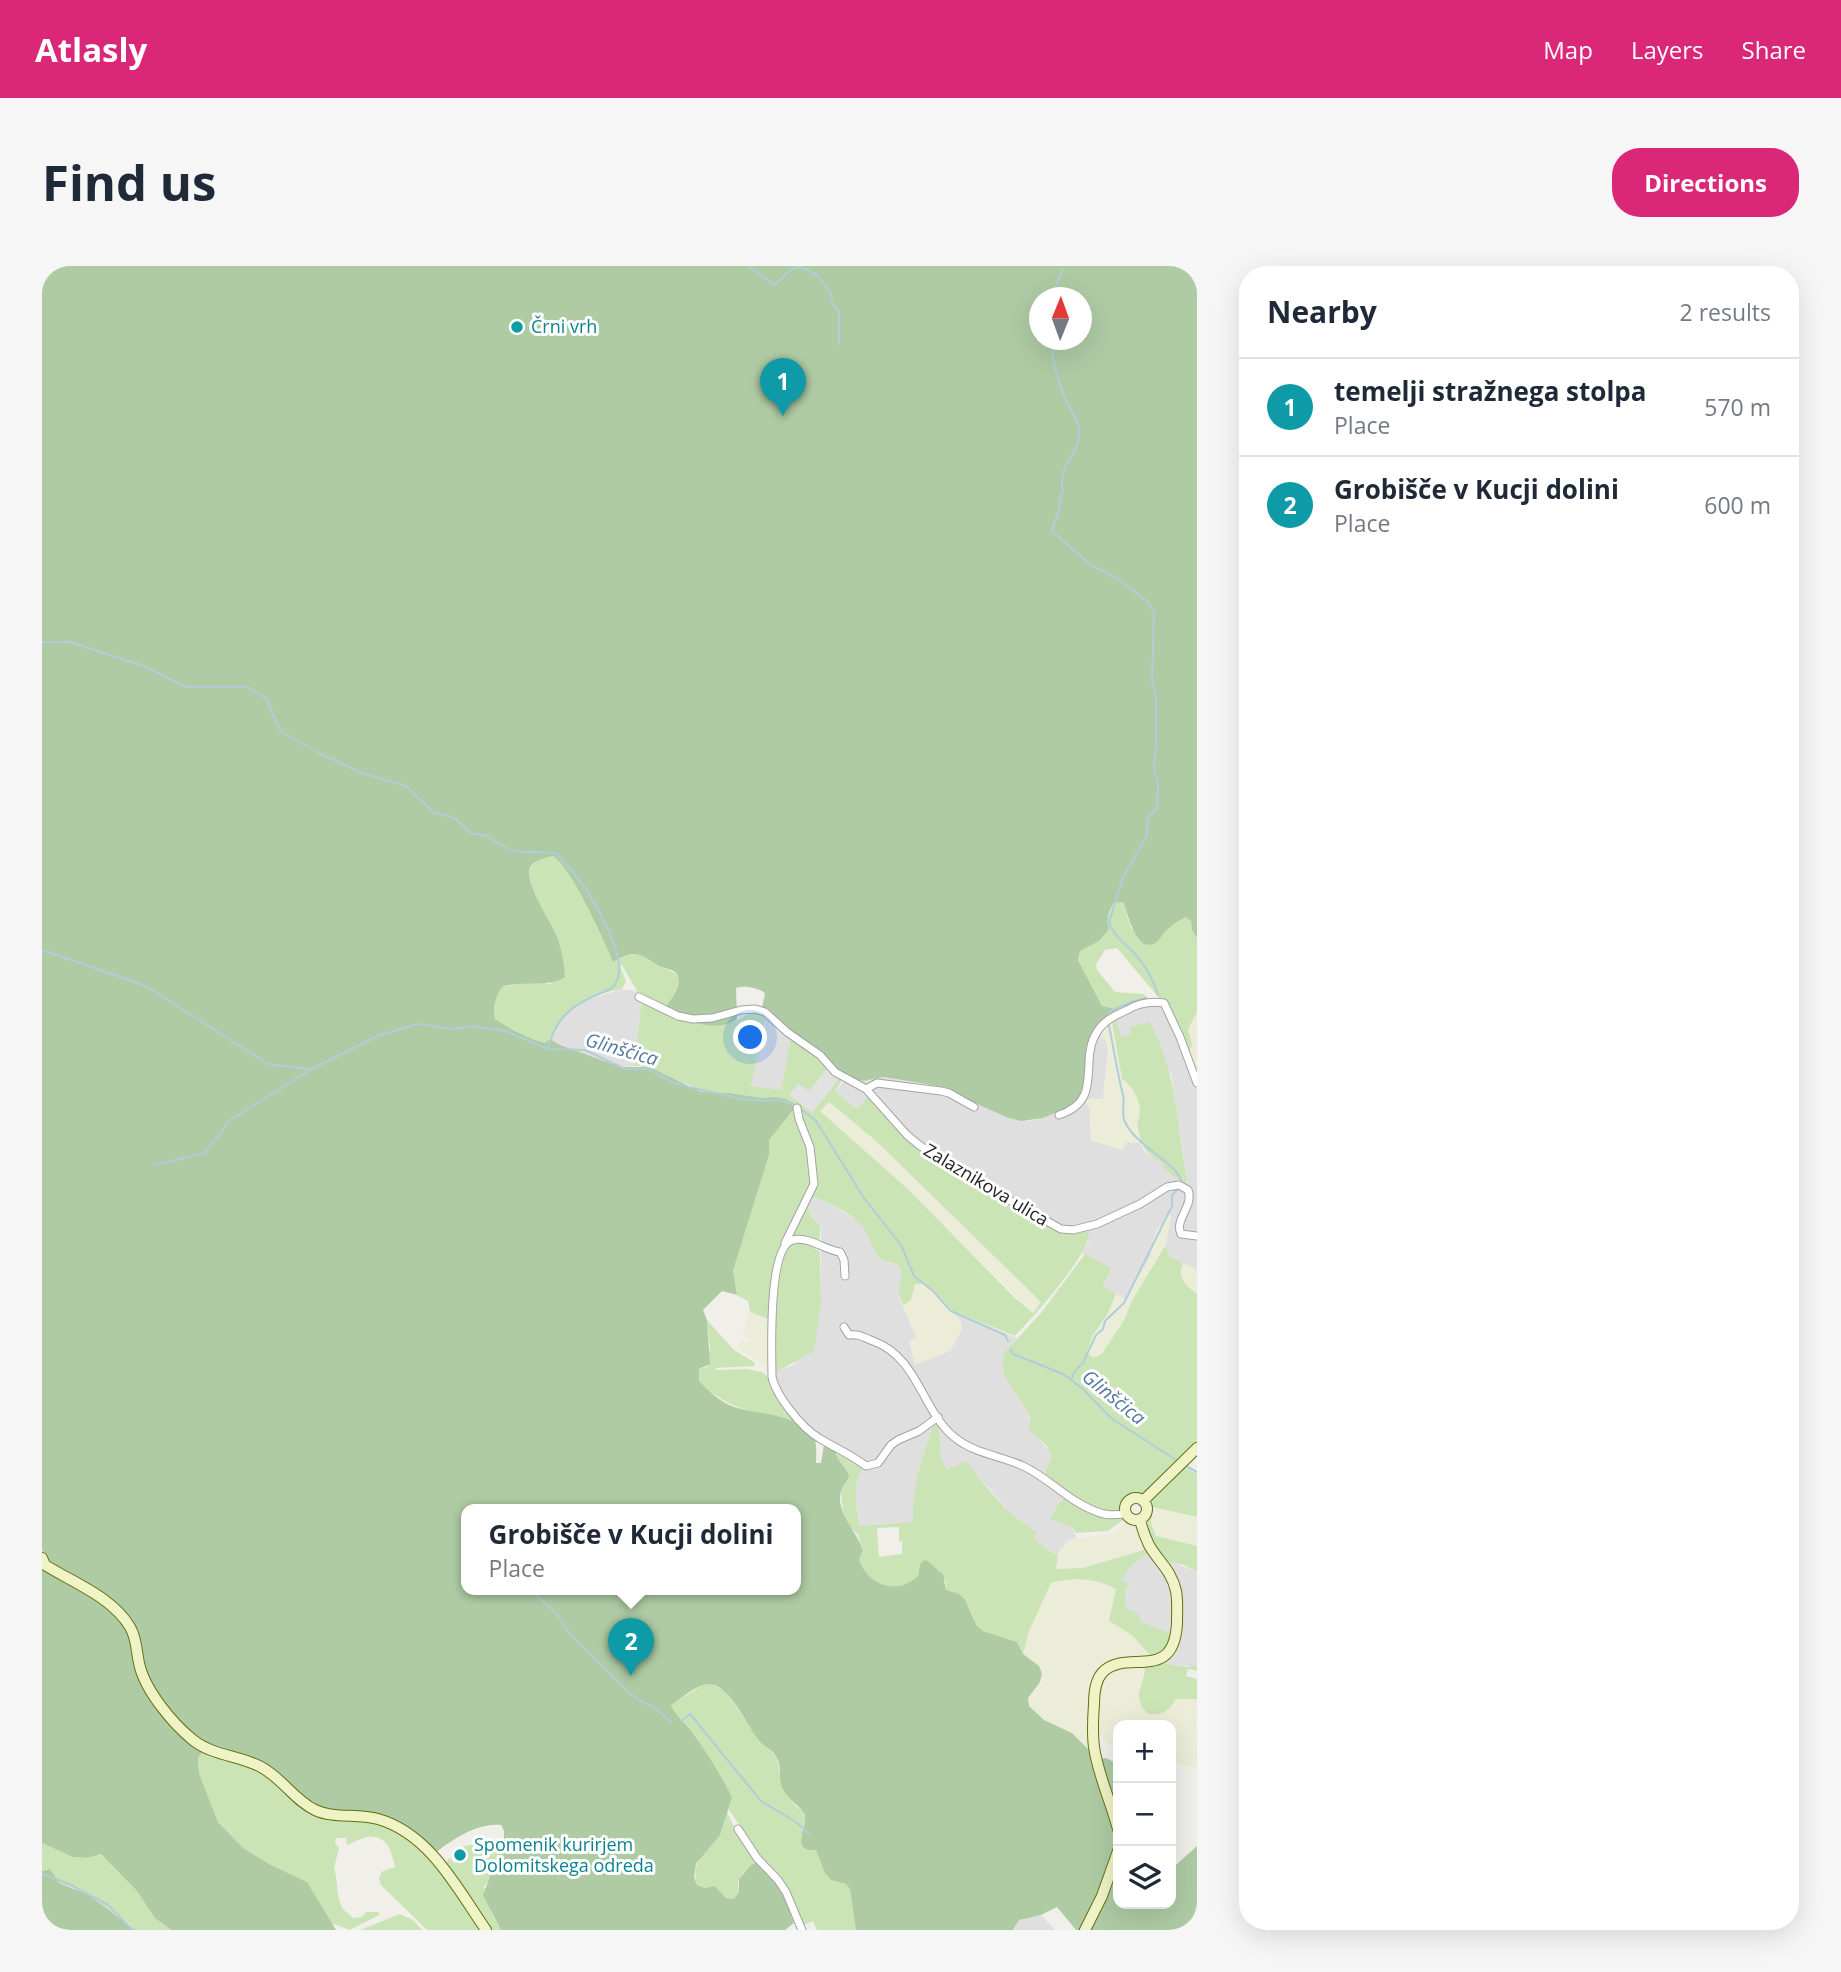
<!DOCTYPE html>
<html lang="en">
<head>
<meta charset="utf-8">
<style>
  body { margin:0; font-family:"Open Sans",sans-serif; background:#f6f6f7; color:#1f2937 }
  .controls { position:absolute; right:21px; bottom:21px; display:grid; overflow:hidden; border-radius:14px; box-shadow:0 7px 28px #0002 }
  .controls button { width:63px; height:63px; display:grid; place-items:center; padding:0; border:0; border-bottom:2px solid #e0e1e3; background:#fff; color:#1f2937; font:35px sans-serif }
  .compass { position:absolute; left:987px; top:21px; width:63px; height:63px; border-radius:50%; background:#fff; box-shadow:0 7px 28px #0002; rotate:1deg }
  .you { position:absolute; left:709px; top:772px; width:24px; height:24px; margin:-18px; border:5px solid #fff; border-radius:50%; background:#1a73e8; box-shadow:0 0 0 10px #1a73e833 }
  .badge { display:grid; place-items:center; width:46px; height:46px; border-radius:50%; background:#db2777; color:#fff; font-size:23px; font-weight:700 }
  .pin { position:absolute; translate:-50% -58px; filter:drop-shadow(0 2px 4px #0008) }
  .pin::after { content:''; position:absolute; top:37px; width:24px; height:21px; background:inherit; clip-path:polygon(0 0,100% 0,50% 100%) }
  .popup { position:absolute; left:419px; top:1238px; width:340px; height:91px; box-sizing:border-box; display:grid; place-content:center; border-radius:14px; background:#fff; filter:drop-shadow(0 2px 5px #0005); font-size:23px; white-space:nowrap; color:#747a83 }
  .popup b { font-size:26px; color:#1f2937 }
  .popup::after { content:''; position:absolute; left:50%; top:100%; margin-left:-14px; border:14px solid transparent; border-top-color:#fff }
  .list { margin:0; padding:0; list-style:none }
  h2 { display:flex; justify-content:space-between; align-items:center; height:91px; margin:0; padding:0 28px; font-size:30px }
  h2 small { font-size:23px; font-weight:400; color:#747a83 }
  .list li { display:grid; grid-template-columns:46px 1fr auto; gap:21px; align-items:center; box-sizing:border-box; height:98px; padding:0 28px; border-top:2px solid #e0e1e3 }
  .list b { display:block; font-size:26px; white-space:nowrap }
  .list p { margin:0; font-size:23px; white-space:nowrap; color:#747a83 }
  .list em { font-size:23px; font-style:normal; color:#747a83 }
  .icon { flex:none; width:38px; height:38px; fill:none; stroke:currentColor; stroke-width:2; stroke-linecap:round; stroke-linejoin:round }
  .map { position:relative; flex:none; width:1155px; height:1664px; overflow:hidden; border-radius:28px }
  header { display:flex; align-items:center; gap:42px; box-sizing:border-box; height:98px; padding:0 35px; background:#db2777; color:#fff }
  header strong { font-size:33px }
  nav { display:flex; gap:38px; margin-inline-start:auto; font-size:24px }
  .intro { display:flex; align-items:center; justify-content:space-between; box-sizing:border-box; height:168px; padding:0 42px }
  h1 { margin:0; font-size:49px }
  .button { padding:18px 32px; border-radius:28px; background:#db2777; color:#fff; font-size:24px; font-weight:700 }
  main { display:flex; gap:42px; padding:0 42px }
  aside { flex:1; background:#fff; border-radius:28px; box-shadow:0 7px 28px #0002 }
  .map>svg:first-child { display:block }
</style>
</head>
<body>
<header>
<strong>Atlasly</strong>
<nav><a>Map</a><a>Layers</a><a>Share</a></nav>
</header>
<div class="intro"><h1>Find us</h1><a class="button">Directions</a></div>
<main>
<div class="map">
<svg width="1155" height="1664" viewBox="0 0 1155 1664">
  <rect width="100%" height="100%" fill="#f1efea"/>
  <!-- residential -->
  <path fill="#e0dfdf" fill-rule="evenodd" d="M580,723l15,2 10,7 -6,6 -6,62 -14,1 -67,-24 -2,-4 7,-14 12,-16 13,-8z
    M1117,732l4,1 13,24 21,54v193l-27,-14 -5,-10 6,-30 -13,12 -5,13 -2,15 -26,43 -22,-12 9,-19 -30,-15 7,-13 -31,-10 -116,-66 -73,-67 -10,12 -24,-18 12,-13 16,3 21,-4 71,14 8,7 47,20 19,3 13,-3 32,-13 17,-70 3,-5 54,-31zM1090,769l39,39 16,104 -42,-26 -5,-9 -14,-1 -3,8 -32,-10 -1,-30 13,-10 5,-51 -2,-8z
    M723,751l8,3 19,14 -11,57 -30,-5z
    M772,931l12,5 32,19 7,7 12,26 6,7 15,4 4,8 -3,24 17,40 34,14 12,-22 -2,-9 -7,-9 64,27 -13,17 -2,14 25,42 6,20 20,25 16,38 3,33 5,11 -8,2 -9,10 -2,7 -24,-18v-10l-12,-6 -10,-8 -46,-53 -18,9 -7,-13 -2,-33h-6l-15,47 -5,29 1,21 -54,4 -5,-32 3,-16 -29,-33h-5l-11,-8 -41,-48 -5,-13 28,-12 26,-61v-73l-15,-24z
    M1108,1287l47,19v93l-2,2 -31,-4 -23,-41 -15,-13 -1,-18 5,-6 -10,-4 13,-17z
    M999,1649l14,15h-41l5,-10z"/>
  <!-- farmland -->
  <path fill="#ebedd8" d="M1155,746v60l-9,-18 4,-9 -4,-16z
    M1070,755l10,58 17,18 1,17 -3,10 3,7v12l-14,-1 -3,8 -32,-10 1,-18 -2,-12 -4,-8 1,-3h16l5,-50 -2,-8 -5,-4 3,-9z
    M786,836l47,38 166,162 -8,11 -124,-123 -89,-79z
    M1125,948l4,2 -6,33 -10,12 -31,59 -22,34 -9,4 -6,-5 6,-18 14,-20 9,-21 9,5 26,-43 2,-15z
    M1141,997l14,7v23l-14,-12 -3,-7z
    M876,1017l9,5h5l6,5 22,27 2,9 -12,22 -35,14 -6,-23 7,-5 -13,-32 8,-5 4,-16z
    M708,1046l21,8 -1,49 -3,1 -6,-7 -24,-15 4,-9 8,4 2,-4 -9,-4z
    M1110,1241l45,10v29l-41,-10 -5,-13z
    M1086,1255l8,1 11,27 -64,19 -23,3 -4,-2 4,-19 9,-10 43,-6z
    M1045,1313l11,2 18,8 -6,32 22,14 21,22 -49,11 -13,84 -19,-19 -28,-13 -15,-14 -1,-8 12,-16 2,-8 -19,-20 6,-23 22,-48 11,-3z
    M1103,1401l-6,22 32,18 5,-8h21v68l-26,-3v-39h-53v23l-9,-4 -13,-12 4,-48 5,-8 17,-8z"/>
  <!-- grass -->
  <path fill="#cbe4b6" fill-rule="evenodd" d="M511,590c18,11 51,84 60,106 27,-13 23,-9 46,4 8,5 14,3 20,12 -2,11 -7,26 -17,33 17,7 31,13 49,14 7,0 17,-1 23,-3 11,-6 19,-12 31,-5l-14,69 30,4 10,-52 24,15 27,27 -7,11 23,18 10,-12 38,41 152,92 11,3 20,-2c3,22 -57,87 -74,105l-62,-25 -21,-23 -2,2 -6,-6h-9l-4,16 -8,5 -5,-13 4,-19 -4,-8c-5,-2 -12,-3 -16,-5 -10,-8 -12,-25 -20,-34 -11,-13 -33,-23 -48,-29l-7,9 5,11 8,9v13l-3,3 -30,-9 -11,27 -5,60 -21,-8 -2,-11 -11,-6 -4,-24 36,-116v-15l27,-36 -22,-7 -12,1 -32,-5 -28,-1 -12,-7 -49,-19h-6l6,-62h16l-20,-13 -15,-26 -2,1 6,15 -4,8c-17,3 -41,10 -53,23 -10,11 -14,22 -24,31l-34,-12 -16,-12 -1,-19 8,-13 30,-5 19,2 -22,-109c2,-14 11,-17 24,-19zM787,836l46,38 166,162 -8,11 -19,-16 -105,-107 -89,-79z
    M1075,635l6,1 8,26 25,14 14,-15 16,-10 5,4 1,9 5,8v74l-9,17 4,16 -4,9 -25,-55 -4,-1 -42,-50 -12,2 -9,14 1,6 18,22 29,2 4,5 -27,11 -19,-4 -24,-46 2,-9c6,-4 16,-7 20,-13 8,-12 5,-28 17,-37z
    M1074,753l5,18 10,-3 -1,-7 20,-5c28,54 26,99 37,156l-3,6 -21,-16 1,-4c-22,-13 -22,-17 -27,-40 7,-17 0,-34 -15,-45l-10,-58z
    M755,976l16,5 7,5 1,51 -7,48 -39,22v-68l3,-32 11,-30z
    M1123,980l5,10 13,7c-6,14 2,23 14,30v150l-35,32 -20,23h-13l-5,7 -1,7c-31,4 -55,-20 -79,-36l8,-20 -6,-11 -17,-15 1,-13 -3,-6 -23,-36 -2,-10 3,-13 36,-39 44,-59 27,14 -9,18 13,8 -9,21 -14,20 -6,18 6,5 9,-4 22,-34 9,-21z
    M665,1054l27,30 20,12 1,4 -40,2 2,2 30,-1 15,3 5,4 5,13 28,35c-5,-1 -10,-5 -15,-6 -34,-5 -61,-11 -86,-37v-12l8,-2 3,-20z
    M897,1158l2,34 6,12 19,-9c15,19 30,39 48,55 7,7 17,10 22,16l-2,7 24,18 -2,12 27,-1 64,-19 3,4 -17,11 -12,16 9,4 -5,7 1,18 12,4 3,9 31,12c-4,10 -8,21 -20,23l-20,-22 -23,-14 7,-32c-21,-11 -43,-12 -65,-6l-22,48 -6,23 -6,-12 -34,-11 -6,-5 -9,-21 -22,-15v-9l-26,-16 -2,11c-22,20 -49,9 -59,-16l4,-10 -5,-15 -10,-10 -5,-13 -7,-65 25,17 1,5c-10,20 -6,36 -2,57l53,-4v-21l5,-29 15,-47zM857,1261v14l3,1v12l-23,3 -2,-29z
    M1140,1200l15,8v43l-44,-10 -2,16 5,13 41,10v26l-13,-7 -19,-4 -8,-11 -14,-30 4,-4 1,-12z
    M1024,1231l15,11 43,9v2l-16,12 -32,2 -4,-6 -22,-8 9,-16z
    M1122,1397l24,4 9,-2v6l-9,-2 -2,7 11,3v20h-21c-7,12 -14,17 -28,15 -18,-18 -4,-27 -3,-47z
    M669,1417l15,9 26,38 25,28 6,33 14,16 6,4c3,8 3,12 -1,19l17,24 2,10 10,16 15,4 4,6 6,40h-39l-4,-9 -11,5 -37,-63 -38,-56 4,-10c-12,-26 -28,-47 -44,-70 -5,-7 -13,-13 -16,-22l33,-21z
    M161,1485l43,12 155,70 29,23 52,74h-55l-46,-45 -2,-6 2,-7 14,-5c-4,-18 -9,-35 -32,-29 -6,2 -10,5 -16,7l-1,-7h-10l-1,5 4,5 -5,20c4,11 2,33 10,42 3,3 6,5 9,8l9,-1 4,-5h13v3l-29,15 -19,-7 -24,-41 -38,-18 -26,-16 -25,-26 -19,-49 -1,-15z
    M684,1544l10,21 22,30 -14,11 -6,9 1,12 -6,6 -7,-1 -11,-12 -10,2 -8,-3c-7,-23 9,-31 21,-48 6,-8 6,-17 8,-27z
    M0,1577l31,14 14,1 14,-4 35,36 19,28 16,12h-35l-10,-9 -52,-33 -15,-5 -12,-14 -5,2z
    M426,1579h14l18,5 -8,27 -8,10 9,29 8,14h-12l-45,-64 5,-8 6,5 9,-7 -4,-8z
    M358,1648l13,6 9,10h-62z"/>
  <!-- forest -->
  <path fill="#aecba4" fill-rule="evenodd" d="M0,0h1155v672l-5,-8 -1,-9 -5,-4c-7,4 -13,7 -19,13 -4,3 -7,10 -12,13 -19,11 -27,-30 -32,-41l-9,1c-6,8 -8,16 -5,26l-10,12 -19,10 -2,9 24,46 19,4 -30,25 -9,60 -8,10 -31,13 -22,3 -12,-3 -46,-20 -8,-7 -12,-4 -59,-10 -21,4 -16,-3 -74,-58 -8,-3 -3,-9 3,-15c-7,-5 -20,-8 -29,-5l1,31c-17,15 -58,1 -76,-8 8,-6 25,-30 14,-39 -4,-3 -12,-4 -16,-6 -21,-13 -23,-17 -46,-4 -9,-22 -42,-95 -60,-106 -8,2 -20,4 -23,12 -6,16 22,55 28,71 4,13 6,25 7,38 -17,11 -42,3 -63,10 -7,11 -9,18 -7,32 16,11 31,18 50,24l5,-4 10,6 61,22h28l53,25 28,1 32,5 12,-1 11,2 12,6 -28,35v15l-36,116 4,24 -15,-4 -19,19 4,10 3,44 -11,5v12c10,10 21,21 35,26 24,8 71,7 81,34 2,6 1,15 1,22h5l3,-18 12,2c-2,14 9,17 13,29 -2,6 -7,10 -8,15 -6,21 16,41 22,59l-4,10c10,25 37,36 59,16l2,-12 5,-4c7,3 11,10 18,14l3,16 13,4 6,6 12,26 6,5 34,11 6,12 16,12 3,8 -2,8 -12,16 1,8 15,14 28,13 19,19 23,75v28l-33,75h-5l-19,-23 -16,8 -22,5 -6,10h-157l-6,-40 -4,-6 -15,-4 -6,-7 -9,-23c-28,2 -6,-25 -12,-37 -3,-6 -16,-14 -21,-23 -5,-10 -1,-22 -6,-32 -4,-8 -14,-12 -19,-19 -11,-14 -30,-56 -49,-55 -12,0 -28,15 -38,21 4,10 14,18 20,26 16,21 29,43 41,66l-12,38 -24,29 -2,13 3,8 8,3 10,-2 11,12 7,1 6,-6v-14l11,-13 8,-5 14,13 23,40 -4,2 3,7 -9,7h-284l-18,-35 17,-45 4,-1v-18l-3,-6c-25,-2 -45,13 -65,27 -7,-8 -14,-16 -24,-21 -19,-10 -60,-12 -83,-20 -18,-5 -28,-21 -44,-29 -54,-27 -98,-40 -133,-94 -11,-17 -13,-42 -17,-62l-87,-65 -6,-11zM998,32h42v42h-42zM424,1244h330v80h-330z
    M0,1299l58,37 25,23 7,17 7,37 64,72 -5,7 1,15 19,49 25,26 26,16 38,18 29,48h-165l-16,-12 -19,-28 -35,-36 -14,4 -14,-1 -31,-14z
    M1064,1492l12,6v53l-18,-58z
    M1155,1580v84h-108l29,-65v39h53v-36l6,-4z
    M8,1603l9,14 28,11 49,36h-94v-59z"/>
  <!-- parking -->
  <path fill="#e2e2e2" d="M785,802l12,11 -27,34 -23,-18 9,-11 11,7z"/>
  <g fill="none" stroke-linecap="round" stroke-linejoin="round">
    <!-- stream -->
    <path stroke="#b0ced9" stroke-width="2" d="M706,0l27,19 14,-14 9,-5
      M757,0l18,9 14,19 1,9 7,9v32
      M1009,32l12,-29
      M1010,74c-1,21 7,43 15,63 4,8 10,17 12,25 4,24 -23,36 -16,62 -4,8 -2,16 -5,24 -3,7 -5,10 -6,17l39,34 27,14 28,21 8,11 -2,69 4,16v49l-2,23 4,16 -1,25 -9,8 -1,18 -25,45 -13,43c6,15 16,20 26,31 12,13 18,25 23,41
      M0,376h28l71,23 46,22h60l20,12 9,24 7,10 36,20 43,20 44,13 27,26 20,5 18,16 16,3 24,15 45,2c9,11 20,22 28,33 13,21 53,85 26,103 -6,3 -14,6 -20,9 -24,11 -36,26 -42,51
      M0,684l104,36 122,78 41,5
      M1065,747l24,-11 15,-4
      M1067,760c5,23 8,46 14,69 2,9 -2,19 2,27 11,24 50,40 56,58
      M759,843l15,12 48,77 37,47 13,31 19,15 18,20 54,24 3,6
      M113,899l50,-12 25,-33 82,-51 68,-34 38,-11 36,5 19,-3 32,5 43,18 37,1 40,19h24l22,13 18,5 53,12 23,2 15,-1 16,6
      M969,1083l2,5 50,20 20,15 28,29 65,42
      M1030,1112l3,-7 8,-8 13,-28 7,-6 2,-8 19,-18 48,-97v-11l6,-6
      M1142,1199l13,7
      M489,1324l27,25 10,17 59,59 15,11 12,5 17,15
      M639,1455l9,-7 71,87 35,21 13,12
      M0,1608l27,10 39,21 25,25"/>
    <!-- street casing -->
    <g stroke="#a3a3a3" stroke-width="9">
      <path id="street" d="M597,731l39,19 15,3 19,-1 29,-8 14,-1 10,3 22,20 33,23 15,17 31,17 41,46 12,10 44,29 98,55 12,1 24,-6 43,-20 27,-17 12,-2 9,5c6,17 -14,29 -7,44l16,2
        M824,823l11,-6 64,8 8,2 25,14
        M1017,849c46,-15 19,-54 38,-83 6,-11 19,-17 30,-22 12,-7 23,-9 37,-7l16,34 17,46
        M743,977l29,-59 -4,-37 -11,-28 -2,-11
        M803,1010l-1,-16 -4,-8c-15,-2 -32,-16 -47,-12 -26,6 -21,114 -21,137 4,19 30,51 47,61 16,10 31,16 47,28l12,-3 13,-18 7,-5 21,-9 19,-14
        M802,1061l5,8c11,-1 14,2 24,6 45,16 48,68 81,96 19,16 47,19 69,29 26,12 45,35 72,45 10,5 20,4 31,3
        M696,1563l19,29 21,22 8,12 16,38"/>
    </g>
    <!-- secondary casing -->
    <g stroke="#627012" stroke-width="12">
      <path id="secondary" d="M1083 1243a11 11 0 1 1 22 0a11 11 0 1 1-22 0Z
        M1101,1235l54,-53
        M0,1292l3,7c29,18 67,32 85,62 7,12 6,23 9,36 5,26 33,60 54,77 20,16 46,15 68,27 21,11 33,33 54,43 19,9 42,3 63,9 52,15 79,69 108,111
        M1076,1563c-7,-27 -20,-54 -24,-82 -2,-15 -1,-29 0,-43 0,-10 1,-23 8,-31 23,-26 72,12 75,-50 0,-11 1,-22 -1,-32 -4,-20 -18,-30 -27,-46 -4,-8 -7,-17 -9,-25
        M1043,1664l17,-34 16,-45"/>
    </g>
    <!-- street -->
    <use href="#street" stroke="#fff" stroke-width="7"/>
    <!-- secondary -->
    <use href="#secondary" stroke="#eff3c5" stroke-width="10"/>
  </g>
  <!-- markers -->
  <g fill="#0f9aa8" stroke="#fff" stroke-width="2.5">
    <circle cx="475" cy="61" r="7"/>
    <circle cx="418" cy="1589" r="7"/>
  </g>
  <g text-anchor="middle" stroke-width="6" stroke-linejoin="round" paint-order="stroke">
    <!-- culture labels -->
    <g font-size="18" fill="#0d838f" stroke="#fff" text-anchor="start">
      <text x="489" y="67">Črni vrh</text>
      <text x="432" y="1585">Spomenik kurirjem<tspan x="432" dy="21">Dolomitskega odreda</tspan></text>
    </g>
    <!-- street labels -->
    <g font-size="18" fill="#222" stroke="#fff">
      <text transform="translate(944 919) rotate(31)" y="6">Zalaznikova ulica</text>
    </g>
    <!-- water labels -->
    <g font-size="19" font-style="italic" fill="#5478a0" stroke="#fff">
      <text transform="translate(580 783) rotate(16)" y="7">Glinščica</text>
      <text transform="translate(1072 1131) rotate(39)" y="7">Glinščica</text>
    </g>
  </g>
</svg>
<div class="controls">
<button>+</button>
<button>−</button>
<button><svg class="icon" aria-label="layers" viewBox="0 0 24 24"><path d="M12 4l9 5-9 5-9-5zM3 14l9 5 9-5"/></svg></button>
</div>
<svg class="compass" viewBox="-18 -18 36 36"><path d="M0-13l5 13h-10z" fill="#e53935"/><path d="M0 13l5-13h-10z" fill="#747a83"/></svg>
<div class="you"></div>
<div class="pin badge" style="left:741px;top:150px;background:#0f9aa8">1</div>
<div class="pin badge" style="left:589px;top:1410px;background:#0f9aa8">2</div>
<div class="popup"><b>Grobišče v Kucji dolini</b>Place</div>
</div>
<aside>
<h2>Nearby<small>2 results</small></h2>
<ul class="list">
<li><span class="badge" style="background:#0f9aa8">1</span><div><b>temelji stražnega stolpa</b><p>Place</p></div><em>570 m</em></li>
<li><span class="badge" style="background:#0f9aa8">2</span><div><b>Grobišče v Kucji dolini</b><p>Place</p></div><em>600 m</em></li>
</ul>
</aside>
</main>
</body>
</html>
